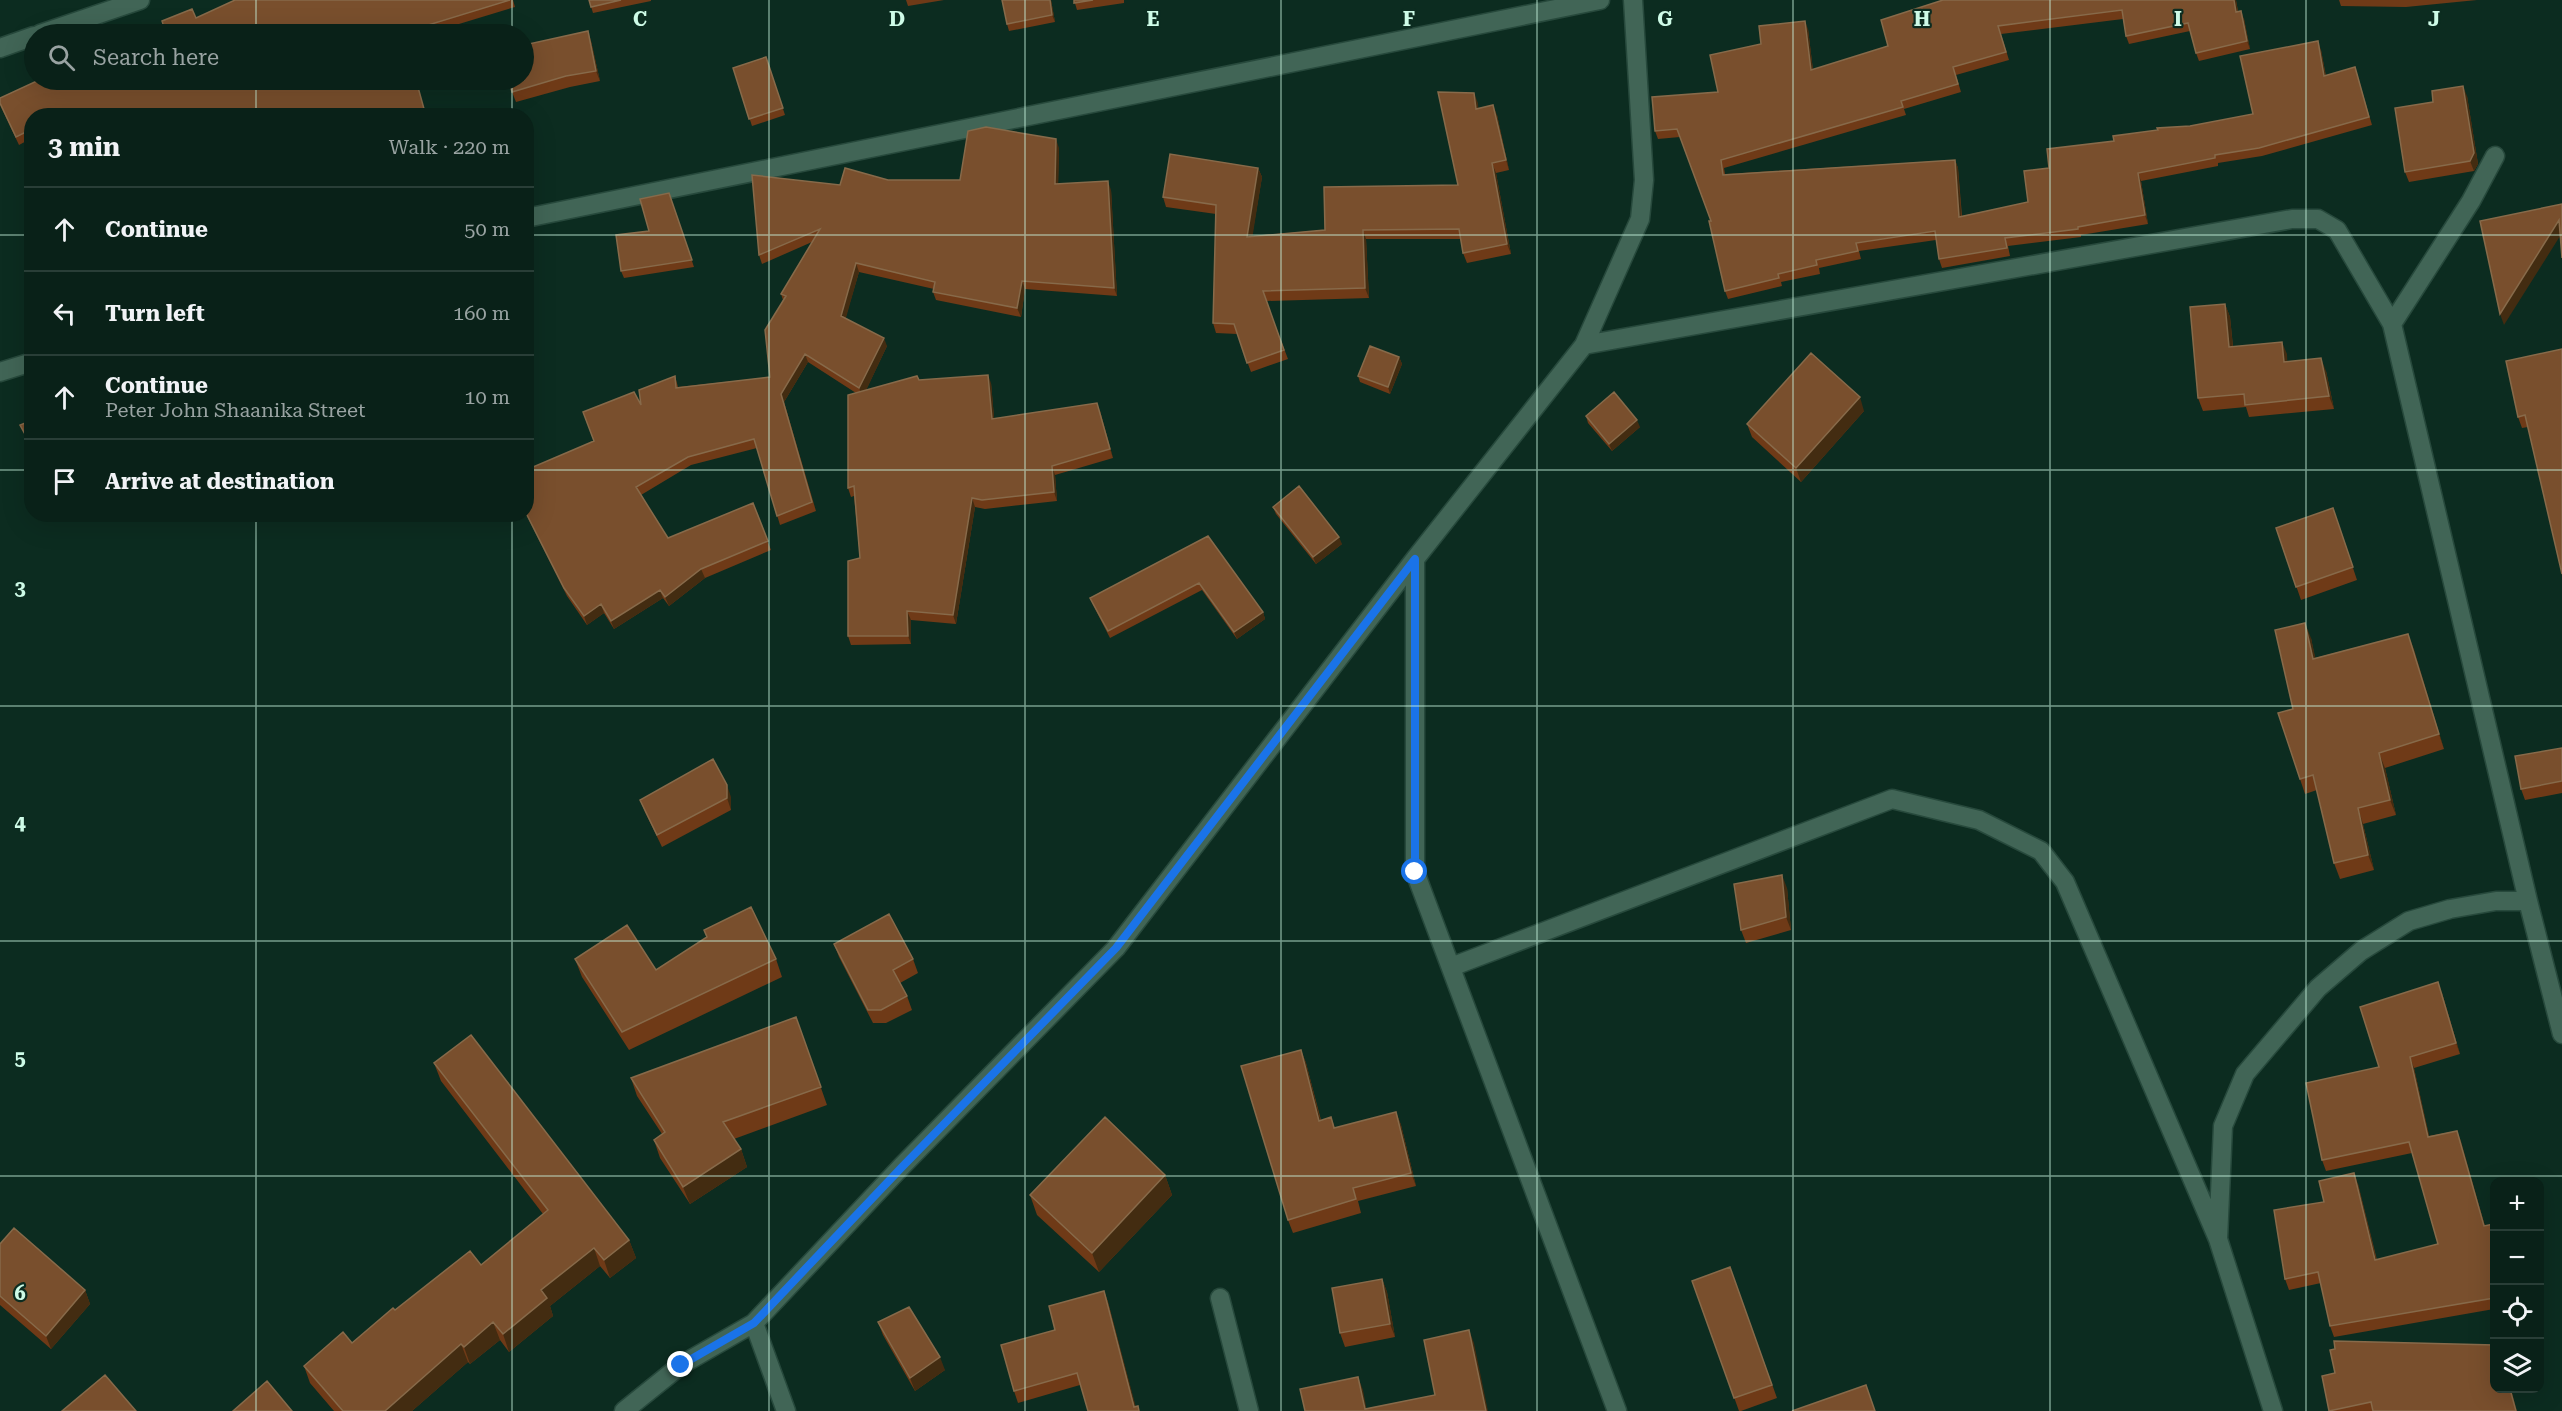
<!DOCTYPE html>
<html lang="en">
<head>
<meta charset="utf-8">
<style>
  body { margin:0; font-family:"Roboto Serif",serif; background:#122921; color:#f1f3f6 }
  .controls { position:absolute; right:18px; bottom:18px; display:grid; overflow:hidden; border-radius:12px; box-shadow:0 6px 24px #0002 }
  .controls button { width:54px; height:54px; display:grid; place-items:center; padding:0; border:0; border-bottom:2px solid #293e37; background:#092118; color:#f1f3f6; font:30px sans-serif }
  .stop { position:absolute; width:18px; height:18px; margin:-14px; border:4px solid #1a73e8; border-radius:50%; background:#fff }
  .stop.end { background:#1a73e8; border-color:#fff; box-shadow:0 2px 6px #0008 }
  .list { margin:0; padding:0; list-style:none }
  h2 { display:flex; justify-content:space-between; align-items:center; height:78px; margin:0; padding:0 24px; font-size:26px }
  h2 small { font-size:20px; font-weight:400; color:#99a3a2 }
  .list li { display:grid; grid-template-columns:39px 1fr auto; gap:18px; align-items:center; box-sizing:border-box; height:84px; padding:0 24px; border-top:2px solid #293e37 }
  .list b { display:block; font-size:22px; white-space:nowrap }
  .list p { margin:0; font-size:20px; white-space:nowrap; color:#99a3a2 }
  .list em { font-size:20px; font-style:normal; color:#99a3a2 }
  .icon { flex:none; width:33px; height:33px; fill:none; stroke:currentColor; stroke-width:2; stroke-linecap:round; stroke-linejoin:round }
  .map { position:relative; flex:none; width:2562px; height:1411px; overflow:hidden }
  .search { position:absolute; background:#092118; box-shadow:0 6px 24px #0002; left:24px; top:24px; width:510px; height:66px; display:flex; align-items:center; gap:15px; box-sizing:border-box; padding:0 21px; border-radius:33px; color:#99a3a2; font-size:22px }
  .panel { position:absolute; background:#092118; box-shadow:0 6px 24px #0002; left:24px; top:108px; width:510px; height:414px; border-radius:24px }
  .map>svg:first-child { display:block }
</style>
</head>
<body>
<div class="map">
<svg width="2562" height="1411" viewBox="0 0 2562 1411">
  <rect width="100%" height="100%" fill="#0c2c20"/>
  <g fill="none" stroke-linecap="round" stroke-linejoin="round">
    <!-- street casing -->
    <g stroke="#27493c" stroke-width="21">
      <path id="street" d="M40,34l100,-34
        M0,48l34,-12
        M2495,156l-24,45 -79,123 136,577 34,133
        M526,218l1074,-218
        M1584,345l708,-126h26l19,11 55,94
        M0,372l32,-10
        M1415,559v313l202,539
        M1451,967l441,-168 87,21 62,31 24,31 153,357
        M1220,1298l29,113
        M754,1323l32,88
        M624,1411l57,-46 73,-42 148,-157 214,-218 299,-389 169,-214 56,-126 4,-39 -11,-180
        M2273,1411l-55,-172 5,-113 22,-52 73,-86 43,-37 48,-30 41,-12 46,-8h32"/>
    </g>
    <!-- street -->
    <use href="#street" stroke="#416556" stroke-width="18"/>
  </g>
  <!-- wall -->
  <path fill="#6f3a17" d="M235,0h278l2,7 -89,27h-283l53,-16z
    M589,0h62v1l-58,12z
    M906,0h38l-36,6z
    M1002,0h49l4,22 -46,9 -2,-7z
    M1074,0h50v3l-47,7z
    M2236,0l2,11 6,8 6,30 -51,12 -3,-8 -6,-22 -61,13 -3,-8 -3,-17 -122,15 8,26 -53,15 5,17 -57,17 2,6 -182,53 1,6 230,-14 3,8 4,48 66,-14 21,-34 65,-27 139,-27 68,-64 5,26 29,-9 17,58 -110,31 -44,7v3l-77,15 7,43 -67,11v2l-73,9 2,10 -68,12 -3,-9 -3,-19 -77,11 2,8 -42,9 1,6 -39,8 1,4 -54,13 -3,-8 -14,-70 -31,-84 -22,2 -3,-8 63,-39 43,-48 47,-15 5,41 75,-24 -7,-26z
    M2339,0h138l-71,7 -65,-1z
    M591,41l9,40 -30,6 -54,15 -4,-10z
    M766,57l19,58 -33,11 -19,-58z
    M39,80l388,36h-395v22l-13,7 -19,-40v-7z
    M2467,96l11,68 -4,7 -65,11 -4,-10 28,-70z
    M1478,103v6l19,6 12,55 -13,3 15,81 -44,9 -4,-10 -2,-14h-95l3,59 -103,3 22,58 -37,13 -14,-38 -21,-1 -3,-10 3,-109 -50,-7 -3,-10 95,-29 4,9 -10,59 73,-6 133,-45z
    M1059,148l-1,36 53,6 6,106 -92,-7 -4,28 -85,-17 -3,-8 1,-3 -75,-17 -14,47 42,27 -21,44 53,-10 72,3 3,35 106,-7 13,47 -58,17 2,26 -72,8 -10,-2 -19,117 -45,-4v24l-60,1 -3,-9 12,-78 -6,-62 -3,1 -3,-9 8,-95 -48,-31 -24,40 32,109 -36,14 -23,-77 -66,17 -50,30 27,43 85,-35 18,47 -66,28 -36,28 -6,-8 -49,31 -10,-16 -17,12 -20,-29 -41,-82v-44l68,-29 47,-36 34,-29 3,11 92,-10 13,-77 -2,-6 31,-52 -50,22 -3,-9 81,-70 48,-5h72z
    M669,193l25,74 -70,11 -3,-7 28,-40z
    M2225,304l5,13 3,29 54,8v8l39,9 8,38 -85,8 -3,-10 -43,4 -5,-13z
    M2562,349l-34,78 -6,1 -4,-11z
    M1399,357l3,7 -12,30 -30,-12 -2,-6z
    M1864,411l-63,71 -49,-45 -5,-13z
    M1586,416l54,11 -28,24 -24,-28z
    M1273,507l69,37 -26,20 -40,-50z
    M2333,508l24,72 -56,20 -25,-72z
    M1208,536l55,76 2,7 -28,20 -35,-49 -92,48 -17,-33 -3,-7z
    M2408,634l36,115 -59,19 11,47 -33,9 11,46 -34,9 -6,-16 -17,-73 -12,4 -5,-15 -7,-70 18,-71 4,20z
    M2562,748v45l-37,7 -4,-11z
    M731,797v13l-69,37 -17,-35 -5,-12z
    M1787,888l4,42 -45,13 -5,-13z
    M704,930l72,29 6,18 -153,73 -47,-73 -7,-18 81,11 51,-33z
    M834,944l79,15 5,14 -18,10 7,13 5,14 -26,13h-13l-34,-66z
    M2442,993l18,61 -46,14 15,68 28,-5 28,95 9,-2v85l-160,28 -4,-11 -9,-43 -32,7 -4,-11 39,-77 34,-18 19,76 61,-16 -26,-91 -86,18 -4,-11 57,-93z
    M796,1017l31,88 -93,34 7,10 6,18 -57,37 -30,-46 -6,-18 8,-6 -25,-38 -6,-18z
    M1301,1050l5,13 15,57 10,-3 4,11 61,-16 5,13 15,61 -58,15 3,12 -68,20 -5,-13z
    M434,1063l195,177 7,18 -26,20 -10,-12 -50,40 3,10 -44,36 -9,-12 -30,24 -2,-2 -56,49h-78l-24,-28 -6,-17 48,-23 43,-33 86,-45 62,-51 -102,-133z
    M1165,1175l7,20 -73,77 -62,-57 -7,-20z
    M0,1244l85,46 5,14 -39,45 -51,-44z
    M1730,1267l47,131 -36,13h-2l-47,-130z
    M1382,1279l5,13 8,45 -50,10 -5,-14z
    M1104,1291l4,11 27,104 5,5 -60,-26 -62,18 -4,-12 41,-61z
    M878,1322l67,48 -30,21 -32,-56z
    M2322,1376l195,35h-188z"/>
  <!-- shaded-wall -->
  <path fill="#432c11" d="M1050,0h1l4,22 -3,-7z
    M2234,0h2l3,20 -3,-8z
    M2241,11l3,8 6,30 -3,-8z
    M1805,21l3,8 6,50 -3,-9z
    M588,31l3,10 9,40 -4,-10z
    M2318,41l3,9 6,34 -3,-8z
    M2463,86l4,10 11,68 -4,7 -4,-10z
    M1474,93l4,10 1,16 -3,-10z
    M1493,105l4,10 12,55 -3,-10z
    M1056,139l3,9 -1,44 -3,-8z
    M1955,160l3,8 4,57 -3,-8z
    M1492,163l4,10 15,81 -4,-10z
    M1258,168l4,9 -11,69 -4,-9z
    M2138,173l3,8 7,43 -3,-9z
    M1108,181l3,9 6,106 -3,-8z
    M2559,220l3,13 -58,92 -4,-11z
    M1363,230l3,9 3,59 -4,-10z
    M856,263l3,9 -15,53 -3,-9z
    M1022,281l3,8 -4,28 -4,-9z
    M2225,304l5,13 4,42 -5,-12z
    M884,338l3,8 -24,51 -4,-9z
    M2282,342l5,12 1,21 -4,-13z
    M805,354l3,8 -24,40 32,109 -35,-117z
    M1399,357l3,7 -12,30 -2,-7z
    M2321,358l5,13 8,38 -5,-13z
    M988,375l3,8 4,44 -3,-8z
    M1860,397l4,14 -63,71 -5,-14z
    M1097,403l3,8 13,47 -3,-9z
    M1637,420l3,7 -28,24 -3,-7z
    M1052,466l3,9 2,26 -3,-9z
    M972,498l3,9 -19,117 -3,-9z
    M1339,537l3,7 -26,20 -3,-7z
    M701,569l4,9 -36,28 -4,-9z
    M660,590l3,8 -49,31 -3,-8z
    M601,604l3,9 -17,12 -3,-9z
    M907,611l4,9v24l-3,-8z
    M1263,612l2,7 -28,20 -3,-7z
    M2305,623l6,15 8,36 -6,-15z
    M2408,634l6,15 30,100 -5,-15z
    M2379,753l6,15 11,47 -6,-15z
    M727,785l4,12v13l-4,-12z
    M2358,808l5,16 11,46 -6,-15z
    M1782,875l5,13 4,42 -5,-13z
    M2438,982l4,11 18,61 -4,-11z
    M1301,1050l5,13 18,71 -5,-13z
    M2410,1057l4,11 18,80 -4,-11z
    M1396,1112l5,13 15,61 -5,-13z
    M2457,1131l4,10 27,96 -4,-11z
    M741,1149l6,18 -57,37 -7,-17z
    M2354,1173l4,11 21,87 -4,-11z
    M1165,1175l7,20 -73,77 -7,-19z
    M629,1240l7,18 -26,20 -6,-18z
    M594,1248l6,18 -50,40 3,10 -44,36 -6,-18 38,-44z
    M1382,1279l5,13 8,45 -5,-13z
    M85,1290l5,14 -39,45 -5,-13z
    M1104,1291l4,11 29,109h-1z
    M493,1322l7,18 -30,24 -6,-17z
    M1469,1330l5,13 14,68h-2z
    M461,1344l7,18 -56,49h-27z
    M940,1357l5,13 -30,21 -5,-13z
    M1358,1377l5,13 4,21h-1z
    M2510,1389h1l6,22h-1z"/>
  <!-- building -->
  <path fill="#794f2d" stroke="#876a4a" stroke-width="1.5" d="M235,0h275l-108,33v1h-259l20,-10 -1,-3 30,-12 4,9z
    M589,0h32l-30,7z
    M1002,0h48l2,15 -45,9z
    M1074,0h19l-19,3z
    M1943,0h291l2,12 5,-1 6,30 -51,12 -8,-30 -62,13 -4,-26 -124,16 8,26 -53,15 5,17 -57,17 2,6 -182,53 2,15 232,-15 4,57 69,-15 -4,-31 25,-3 -2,-19 67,-8 -1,-5 45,-6 -1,-2 33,-2 63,-12 -13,-58 78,-15 6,35 31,-9 14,50 -110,31 -44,7v3l-77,15 7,42 -67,12v2l-73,9 2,10 -68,11 -4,-28 -79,12 2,8 -42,9 1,5 -39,9 1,4 -54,13 -16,-70h2l-34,-92 -22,2 -3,-34 66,-5 -8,-37 51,-11 -2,-18 46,-5 6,49 77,-24 -7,-26z
    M588,31l8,40 -30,5 -54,16 -3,-12h15v-35z
    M766,57l17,51 -34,11 -16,-51z
    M39,80h377l10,36h-33l-1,-4 -9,4h-351v13l-16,8 -16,-34v-5z
    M2463,86l11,67 -4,8 -65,11 -10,-64 38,-6 -1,-11z
    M1438,92l36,1 2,16 17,-4 13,55 -14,3 15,81 -44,9 -4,-24 -96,1 2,58 -102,3 21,59 -37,13 -13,-39 -21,-1 3,-118 -53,-8 7,-43 88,14 -11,69 78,-7 -1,-43 134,-2z
    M986,127l70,12 -1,45 53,-3 6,107 -92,-7 -5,27 -84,-16 2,-10 -79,-19 -15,53 43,22 -25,50 -54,-34 -24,40 31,108 -35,14 -23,-77 -66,18 -52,30 32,51 85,-35 15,38 -67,28 -36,28 -5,-7 -49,31 -10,-17 -17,12 -20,-28 -38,-75v-43l68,-29 -11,-29 51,-20 7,13 -2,-15 36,-14 1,12 94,-11 -5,-47 21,-34 -5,-2 39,-65 -61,26 -7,-80 88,10 5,-17 43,12h72l8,-49z
    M669,193l23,67 -71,11 -5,-36 33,-4 -9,-32z
    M2562,204v54l-3,-38 -59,94 -20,-93z
    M2225,304l4,43 53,-5 2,20 37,-4 8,38 -84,9 -1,-11 -46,4 -8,-91z
    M1370,346l29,11 -11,30 -30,-11z
    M2562,349v225l-37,-159 -7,2 -12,-56z
    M1811,353l49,44 -64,71 -49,-44z
    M988,375l4,44 105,-16 13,46 -58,17 2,26 -72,8 -10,-2 -19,117 -46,-4 1,25h-60v-75l12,-3 -6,-72 -6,2v-93l69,-19 2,4z
    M1614,392l23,28 -28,24 -23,-28z
    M32,420v27l-12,-22z
    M1299,486l40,51 -26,20 -40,-50z
    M2333,508l20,59 -57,20 -20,-59z
    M1208,536l55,76 -29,20 -35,-49 -91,48 -18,-33z
    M2305,623l8,36 95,-25 31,100 -60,19 11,47 -32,8 10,47 -34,8 -21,-88 -13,4 -22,-66 15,-4 -18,-79z
    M2562,748v33l-41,8 -6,-33z
    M713,759l14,26v13l-70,37 -17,-35z
    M1782,875l4,42 -45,13 -7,-46z
    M751,907l25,52 -154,73 -47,-73 52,-34 29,45 51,-33 -3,-7z
    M889,914l24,45 -20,11 14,26 -26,14h-13l-34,-66z
    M2438,982l18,61 -46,14 18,80 29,-6 27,95 10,-2v74l-164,28 -12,-54 -33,7 -11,-69 50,-8 -5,-21 35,-8 21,87 63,-16 -29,-102 -87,18 -16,-77 73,-16 -19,-60z
    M796,1017l25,70 -98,35 18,27 -58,38 -29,-47 11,-8 -34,-54z
    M471,1035l158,205 -25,20 -10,-12 -53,42 6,8 -44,36 -10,-12 -29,25 -3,-3 -76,67h-42l-39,-45 39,-34 9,11 41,-35 2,2 75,-59 11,14 67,-55 -114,-147z
    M1301,1050l18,71 12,-4 3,11 62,-16 15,61 -58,15 3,11 -68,21 -47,-154z
    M1105,1117l60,58 -73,78 -62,-58z
    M14,1228l71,62 -39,46 -46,-40v-52z
    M1730,1267l42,118 -38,13 -42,-117z
    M1382,1279l8,45 -50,9 -8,-45z
    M1104,1291l30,116 4,-1 1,5h-51l-11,-38 -63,18 -13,-46 54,-15 -6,-24z
    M909,1307l31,50 -30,21 -32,-56z
    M1469,1330l17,81h-181l-5,-22 58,-12 7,32 70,-14 -11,-55z
    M2334,1341l160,4v44h16l6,22h-143l-2,-9 -42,9 -7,-35 13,-3 -5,-23 5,-1z
    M105,1375l31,36h-74z
    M267,1381l25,30h-59z
    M1866,1385l9,26h-83z"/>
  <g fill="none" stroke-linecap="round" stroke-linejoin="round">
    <!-- route -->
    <path stroke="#1a73e8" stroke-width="8" d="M681,1365l73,-42 148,-156 214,-219 299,-389v313"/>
  </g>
  <!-- grid -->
  <path fill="none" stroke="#cefbe7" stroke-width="1.5" stroke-opacity="0.55" d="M256,0v34M512,0v34M769,0v1411M1025,0v1411M1281,0v1411M1537,0v1411M1793,0v1411M2050,0v1411M2306,0v1411M256,80v36M512,80v36M0,235h32M526,235h2036M0,470h32M526,470h2036M256,514v897M512,514v897M0,706h2562M0,941h2562M0,1176h2562"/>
  <g font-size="20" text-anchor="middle" font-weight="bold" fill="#cefbe7" stroke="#0c2c20" stroke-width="4.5" stroke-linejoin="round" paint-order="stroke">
    <text x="640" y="26">C</text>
    <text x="897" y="26">D</text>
    <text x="1153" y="26">E</text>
    <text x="1409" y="26">F</text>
    <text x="1665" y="26">G</text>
    <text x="1922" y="26">H</text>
    <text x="2178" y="26">I</text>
    <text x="2434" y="26">J</text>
    <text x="20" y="595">3</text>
    <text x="20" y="830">4</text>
    <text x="20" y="1065">5</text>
    <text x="20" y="1300">6</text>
  </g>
</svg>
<div class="controls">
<button>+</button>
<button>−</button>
<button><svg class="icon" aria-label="locate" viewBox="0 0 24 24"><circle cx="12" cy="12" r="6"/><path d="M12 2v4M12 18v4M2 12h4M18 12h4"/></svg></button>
<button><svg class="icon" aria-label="layers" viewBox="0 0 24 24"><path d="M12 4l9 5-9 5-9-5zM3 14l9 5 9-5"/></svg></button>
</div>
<div class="stop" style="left:1415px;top:872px"></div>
<div class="stop end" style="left:681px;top:1365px"></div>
<div class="search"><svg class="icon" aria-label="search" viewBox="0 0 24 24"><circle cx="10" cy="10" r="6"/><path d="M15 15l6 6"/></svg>Search here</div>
<section class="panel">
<h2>3 min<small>Walk · 220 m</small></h2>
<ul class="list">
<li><svg class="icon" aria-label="ahead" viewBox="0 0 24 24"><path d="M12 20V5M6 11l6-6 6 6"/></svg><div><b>Continue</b></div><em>50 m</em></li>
<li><svg class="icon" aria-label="left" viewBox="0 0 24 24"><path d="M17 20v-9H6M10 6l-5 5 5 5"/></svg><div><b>Turn left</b></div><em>160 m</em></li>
<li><svg class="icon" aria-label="ahead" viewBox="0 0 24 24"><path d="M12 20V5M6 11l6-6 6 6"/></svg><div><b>Continue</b><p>Peter John Shaanika Street</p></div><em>10 m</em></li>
<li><svg class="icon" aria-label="arrive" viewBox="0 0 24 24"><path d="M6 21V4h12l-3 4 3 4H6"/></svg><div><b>Arrive at destination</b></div></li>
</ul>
</section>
</div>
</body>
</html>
